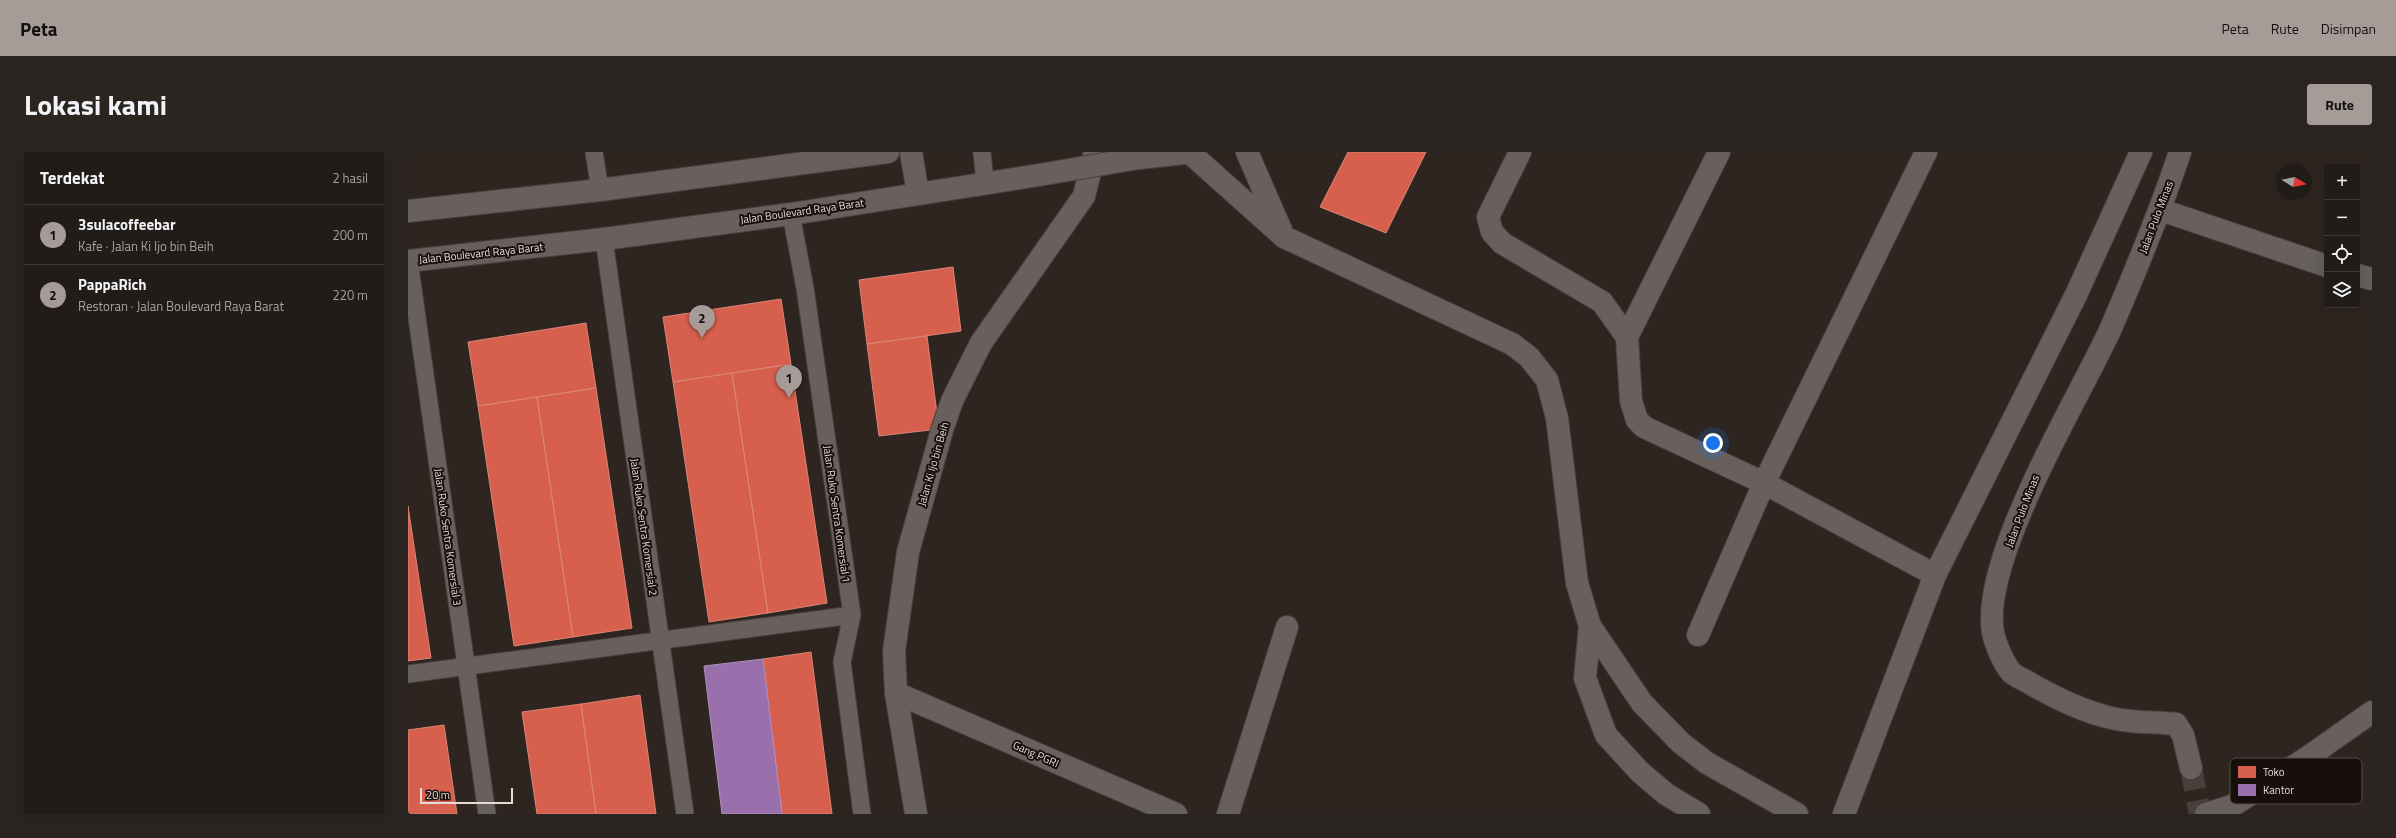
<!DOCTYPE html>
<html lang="id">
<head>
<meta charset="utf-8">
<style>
  body { margin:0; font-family:"Titillium Web",sans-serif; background:#2a2521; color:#f1f3f6 }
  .controls { position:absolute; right:12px; top:12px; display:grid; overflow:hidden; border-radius:4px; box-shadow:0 4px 16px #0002 }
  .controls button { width:36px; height:36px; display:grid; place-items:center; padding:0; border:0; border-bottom:1px solid #3f3a37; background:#221c18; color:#f1f3f6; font:20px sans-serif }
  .compass { position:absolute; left:1868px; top:12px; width:36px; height:36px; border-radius:50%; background:#221c18; box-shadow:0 4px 16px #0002; rotate:100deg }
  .scale { position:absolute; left:12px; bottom:10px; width:93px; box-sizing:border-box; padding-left:4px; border:2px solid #e7dbd5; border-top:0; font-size:11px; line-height:14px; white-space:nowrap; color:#e7dbd5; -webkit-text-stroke:3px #160f0b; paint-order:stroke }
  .you { position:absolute; left:1305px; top:291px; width:14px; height:14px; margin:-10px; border:3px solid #fff; border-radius:50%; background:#1a73e8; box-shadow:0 0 0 6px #1a73e833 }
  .badge { display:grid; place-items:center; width:26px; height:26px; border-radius:50%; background:#a69b96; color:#111; font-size:13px; font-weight:700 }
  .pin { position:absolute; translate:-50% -33px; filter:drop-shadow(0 1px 2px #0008) }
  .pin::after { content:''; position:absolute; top:21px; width:14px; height:12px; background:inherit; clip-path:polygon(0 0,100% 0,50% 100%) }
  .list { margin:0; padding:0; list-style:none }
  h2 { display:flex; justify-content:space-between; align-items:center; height:52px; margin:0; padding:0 16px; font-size:17px }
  h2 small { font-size:13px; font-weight:400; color:#a2a1a2 }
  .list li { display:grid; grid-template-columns:26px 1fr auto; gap:12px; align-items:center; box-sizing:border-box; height:60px; padding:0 16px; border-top:1px solid #3f3a37 }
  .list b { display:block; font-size:15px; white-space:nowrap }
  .list p { margin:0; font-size:13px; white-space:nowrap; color:#a2a1a2 }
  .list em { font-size:13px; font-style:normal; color:#a2a1a2 }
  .icon { flex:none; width:22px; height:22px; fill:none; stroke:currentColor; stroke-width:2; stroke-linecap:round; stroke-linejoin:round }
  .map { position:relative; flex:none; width:1964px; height:662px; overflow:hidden; border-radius:4px }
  header { display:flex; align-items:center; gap:24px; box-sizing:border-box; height:56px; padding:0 20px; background:#a69b96; color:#111 }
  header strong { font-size:19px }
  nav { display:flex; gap:22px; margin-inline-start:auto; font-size:14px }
  .intro { display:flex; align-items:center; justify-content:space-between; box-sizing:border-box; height:96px; padding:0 24px }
  h1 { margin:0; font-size:28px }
  .button { padding:10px 18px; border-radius:4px; background:#a69b96; color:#111; font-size:14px; font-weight:700 }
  main { display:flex; gap:24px; padding:0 24px }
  aside { flex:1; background:#221c18; border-radius:4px; box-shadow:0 4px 16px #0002 }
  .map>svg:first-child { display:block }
</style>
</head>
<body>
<header>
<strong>Peta</strong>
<nav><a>Peta</a><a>Rute</a><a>Disimpan</a></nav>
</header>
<div class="intro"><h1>Lokasi kami</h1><a class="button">Rute</a></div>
<main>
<aside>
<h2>Terdekat<small>2 hasil</small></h2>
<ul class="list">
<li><span class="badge">1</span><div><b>3sulacoffeebar</b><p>Kafe · Jalan Ki Ijo bin Beih</p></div><em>200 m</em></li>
<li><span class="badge">2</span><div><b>PappaRich</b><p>Restoran · Jalan Boulevard Raya Barat</p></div><em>220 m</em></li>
</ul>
</aside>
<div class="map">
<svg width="1964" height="662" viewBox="0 0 1964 662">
  <rect width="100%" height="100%" fill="#2e2520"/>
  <!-- shops -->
  <path fill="#d6604d" stroke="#db8576" d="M940,0h78l-40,81 -66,-26z
    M545,115l8,64 -94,13 -8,-64z
    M373,147l10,65 -118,18 -10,-65z
    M178,171l10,65 -118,18 -10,-64z
    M519,184l12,93 -60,7 -12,-92z
    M383,212l36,239 -59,10 -36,-240z
    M324,221l36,240 -59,9 -36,-240z
    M188,236l36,240 -59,9 -36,-240z
    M129,245l36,240 -59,9 -36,-240z
    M0,354l23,152 -23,3z
    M403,500l21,162h-50l-19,-155z
    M232,543l16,119h-60l-15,-110z
    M173,552l15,110h-59l-15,-102z
    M36,573l13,89h-49v-84z"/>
  <!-- offices -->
  <path fill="#9970ab" stroke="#b090b8" d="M355,507l19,155h-60l-18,-148z"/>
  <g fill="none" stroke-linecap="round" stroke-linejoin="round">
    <!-- minor-tunnel -->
    <path stroke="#4a403b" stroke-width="22" stroke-dasharray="22 11" stroke-linecap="butt" d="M1783,616l9,46"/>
    <!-- service casing -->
    <g stroke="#48403b" stroke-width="19">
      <path id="service" d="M186,0l6,38
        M574,0l3,31
        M383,62l14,74 47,327 -10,47 20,152
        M196,87l81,575
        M1,109l78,553
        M0,522l444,-59"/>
    </g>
    <!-- minor casing -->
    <g stroke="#48403b" stroke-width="24">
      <path id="minor" d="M781,0l95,85 228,107 17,13 18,23 10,38 20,165 13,43 52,77 39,40 26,20 90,51
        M839,0l34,78
        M1112,0l-32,65 4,15 10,11 100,59 25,35 4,64 6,19 7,7 120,56 171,92
        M1772,0c-20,60 -44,118 -69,176 -30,67 -142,248 -115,315 3,9 10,24 16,30 5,4 13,7 19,11 27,15 55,29 85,35 19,4 40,3 60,5l7,11 8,33
        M1753,58l166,56
        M1949,123l15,4
        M1219,185l92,-185
        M1182,474l-5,52 21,57 34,37 26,22 33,20
        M1290,483l66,-152 162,-331
        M488,541l280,121
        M820,662l59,-187
        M1436,662l91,-239 141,-280 65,-143
        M1798,662l26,-8 76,-49 64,-45"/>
    </g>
    <!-- tertiary casing -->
    <g stroke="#48403b" stroke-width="24">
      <path id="tertiary" d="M508,662l-20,-121 -2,-42 14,-99 34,-122 10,-29 29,-58 103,-147 11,-44"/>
    </g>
    <!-- secondary casing -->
    <g stroke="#48403b" stroke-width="24">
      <path id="secondary" d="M503,0l7,42
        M731,6l55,-6
        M0,59l192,-21 288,-38
        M0,109l196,-22 187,-25 248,-39"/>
    </g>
    <!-- service -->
    <use href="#service" stroke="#67605c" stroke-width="17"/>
    <!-- minor -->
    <use href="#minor" stroke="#67605c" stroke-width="22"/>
    <!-- tertiary -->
    <use href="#tertiary" stroke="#67605c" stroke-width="22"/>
    <!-- secondary -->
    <use href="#secondary" stroke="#67605c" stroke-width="22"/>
    <!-- secondary-bridge casing -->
    <g stroke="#48403b" stroke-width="24" stroke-linecap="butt">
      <path id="secondary-bridge" d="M631,23l100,-17"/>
    </g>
    <!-- secondary-bridge -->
    <use href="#secondary-bridge" stroke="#67605c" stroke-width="22"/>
  </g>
  <g text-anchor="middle" stroke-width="4" stroke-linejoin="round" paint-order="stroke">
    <!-- street labels -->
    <g font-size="11" fill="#e7dbd5" stroke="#160f0b">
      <text transform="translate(394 59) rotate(-8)" y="4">Jalan Boulevard Raya Barat</text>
      <text transform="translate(1748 65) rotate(-69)" y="4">Jalan Pulo Minas</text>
      <text transform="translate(73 101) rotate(-6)" y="4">Jalan Boulevard Raya Barat</text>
      <text transform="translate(525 312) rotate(-74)" y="4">Jalan Ki Ijo bin Beih</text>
      <text transform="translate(1614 359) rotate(-69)" y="4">Jalan Pulo Minas</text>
      <text transform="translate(429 362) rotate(82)" y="4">Jalan Ruko Sentra Komersial 1</text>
      <text transform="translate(236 375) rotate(82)" y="4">Jalan Ruko Sentra Komersial 2</text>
      <text transform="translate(40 385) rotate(82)" y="4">Jalan Ruko Sentra Komersial 3</text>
      <text transform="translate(628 602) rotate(24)" y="4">Gang PGRI</text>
    </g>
  </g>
  <!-- legend -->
  <rect x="1822" y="606" width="132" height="46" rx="6" fill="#160f0b" stroke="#554c48" stroke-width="1"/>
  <rect x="1830" y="614" width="18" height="12" fill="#d6604d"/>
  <rect x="1830" y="632" width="18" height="12" fill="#9970ab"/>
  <g font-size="11" fill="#e7dbd5">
    <text x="1855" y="624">Toko</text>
    <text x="1855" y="642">Kantor</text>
  </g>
</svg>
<div class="controls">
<button>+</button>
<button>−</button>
<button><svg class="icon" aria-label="locate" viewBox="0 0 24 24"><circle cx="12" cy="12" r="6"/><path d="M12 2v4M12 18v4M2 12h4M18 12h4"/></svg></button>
<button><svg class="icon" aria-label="layers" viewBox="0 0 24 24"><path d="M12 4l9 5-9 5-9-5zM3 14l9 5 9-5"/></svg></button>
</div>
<svg class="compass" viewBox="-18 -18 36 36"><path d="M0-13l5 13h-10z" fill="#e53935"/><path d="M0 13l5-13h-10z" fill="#a2a1a2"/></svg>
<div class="scale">20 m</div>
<div class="you"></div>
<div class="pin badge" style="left:381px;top:246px">1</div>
<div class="pin badge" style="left:294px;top:186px">2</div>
</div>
</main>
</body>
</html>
